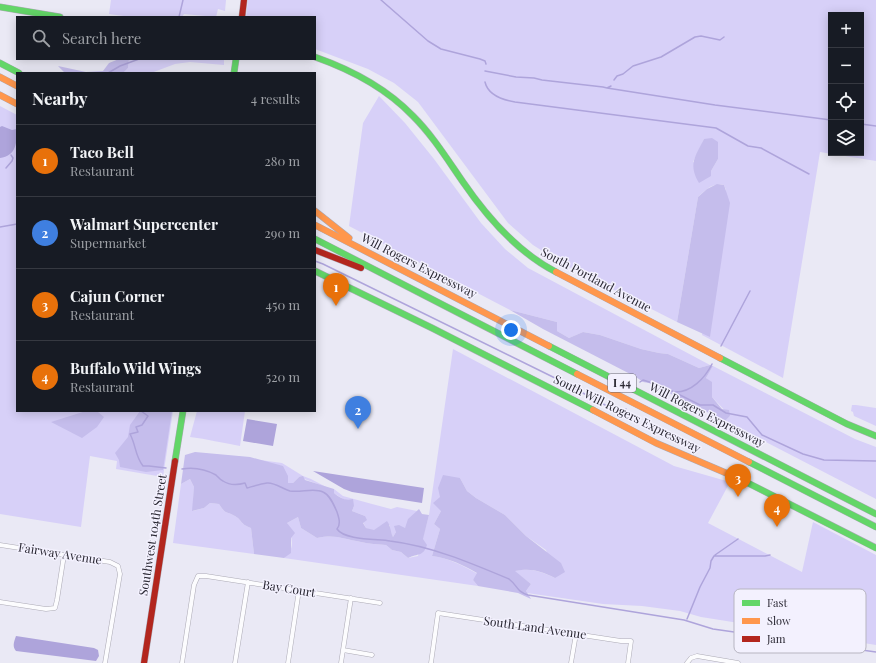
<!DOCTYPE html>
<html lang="en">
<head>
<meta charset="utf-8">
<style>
  body { margin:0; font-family:"Playfair Display",serif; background:#242831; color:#f1f3f6 }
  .controls { position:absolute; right:12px; top:12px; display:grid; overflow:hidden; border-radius:0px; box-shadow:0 2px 10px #0003 }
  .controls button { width:36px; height:36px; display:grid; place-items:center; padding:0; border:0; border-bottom:1px solid #363941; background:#171b24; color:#f1f3f6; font:20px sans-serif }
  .you { position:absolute; left:511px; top:330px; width:14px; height:14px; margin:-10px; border:3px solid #fff; border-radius:50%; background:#1a73e8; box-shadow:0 0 0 6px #1a73e833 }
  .badge { display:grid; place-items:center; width:26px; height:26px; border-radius:50%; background:#8c9099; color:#fff; font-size:13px; font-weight:700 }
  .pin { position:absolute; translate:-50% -33px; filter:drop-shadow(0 1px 2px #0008) }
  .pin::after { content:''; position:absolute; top:21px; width:14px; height:12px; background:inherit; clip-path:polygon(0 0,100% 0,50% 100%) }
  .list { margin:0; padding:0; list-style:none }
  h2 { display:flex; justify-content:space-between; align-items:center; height:52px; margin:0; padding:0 16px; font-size:17px }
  h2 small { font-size:13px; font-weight:400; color:#9ea1a6 }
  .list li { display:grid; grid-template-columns:26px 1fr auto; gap:12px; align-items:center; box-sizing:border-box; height:72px; padding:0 16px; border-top:1px solid #363941 }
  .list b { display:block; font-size:15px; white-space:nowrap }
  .list p { margin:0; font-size:13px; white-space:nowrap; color:#9ea1a6 }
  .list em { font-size:13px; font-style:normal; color:#9ea1a6 }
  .icon { flex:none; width:22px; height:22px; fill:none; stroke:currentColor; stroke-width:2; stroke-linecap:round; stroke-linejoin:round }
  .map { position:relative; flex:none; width:876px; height:663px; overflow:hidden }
  .search { position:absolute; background:#171b24; box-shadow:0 2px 10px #0003; left:16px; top:16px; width:300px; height:44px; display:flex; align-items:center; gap:10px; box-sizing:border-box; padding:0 14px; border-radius:0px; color:#9ea1a6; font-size:15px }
  .panel { position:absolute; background:#171b24; box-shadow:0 2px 10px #0003; left:16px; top:72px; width:300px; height:340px; border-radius:0px }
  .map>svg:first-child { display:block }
</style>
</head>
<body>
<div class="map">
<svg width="876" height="663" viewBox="0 0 876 663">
  <rect width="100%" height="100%" fill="#eae9f5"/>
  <!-- green -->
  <path fill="#d7d0f8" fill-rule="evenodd" d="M111,0h115l-1,11 -7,-2 -2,8 -32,-3 -2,3h-51l-22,-3z
    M248,0h628v161l-56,-9 -37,226 -81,-43 24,-145 -2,-5c-12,-2 -17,4 -26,12l-21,125 -114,-58 -30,-19 -25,-22 -90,-121 -24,-19 -26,-14 -53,-20v-32h-69zM831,15h30v138h-30zM704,139l14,20 -7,12 -18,-9z
    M129,59h95v6l-34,-3 -15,2 -24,9h-28l5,-5z
    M379,96l26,27 29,36 47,64 24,26 23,19 182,97 -11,3 -31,-14 -9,-1 -18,-4 -41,-14 -17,-3 -14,6 -12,-7v-9l-47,-12 -161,-84 14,-103z
    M0,106l17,9v296h156l-10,66 -47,-8 1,-8 -27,-5 -9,71 -81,-13z
    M453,349l221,117 56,16 -22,41 94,49 11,-50 63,33v90l-175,-28 -21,-6 -38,-5 -39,-2 -76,-11 -1,-2 5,-7 -17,-13c18,-3 25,0 41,7l-9,-28 -20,-14 -21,-21 -29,-17 -9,-7 -7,-13 -20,19 1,14 -7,13 6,5 -8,27c17,2 31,10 46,18l-5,6 5,6 -194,-28c13,-11 7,-21 3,-35l11,-6 3,11 16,10c19,-4 26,1 44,4 8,2 17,2 25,3l6,5 9,2 7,6 10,-2 11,-41z
    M713,366l142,73 21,8v52l-151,-78 5,-5 -18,-19 -1,-15 -5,-4z
    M852,405h4l20,3v18l-22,-10 -1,-4 -2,-1z
    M197,411h48l-5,35c-17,-3 -33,-7 -50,-9z
    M260,460l22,3 21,13 8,3 17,9 -29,-11 -6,6 -5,1z
    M190,479l4,8 -1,24 11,-3 6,-5 9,1c8,12 6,6 16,12 8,5 5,8 16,12l3,26 -81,-11 8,-59z
    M334,489l9,7 29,8 19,5 6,-2 20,4 -12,17 -9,4 -3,5 -3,-6v-6l-10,1 -6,5 -8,-3 -3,-6 2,-6 -13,-5 2,-5c-7,-6 -14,-8 -20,-13z"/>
  <!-- forest -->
  <path fill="#c5bdec" d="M119,59h10l-1,9 -5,5h-58l-7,-7 28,6 17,-1 6,-8z
    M712,138l6,4v17l-7,12v5l-12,7c-11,-19 -4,-26 5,-44z
    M717,184l7,1 6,18 -20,134 -33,-15 21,-125 9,-8z
    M510,310l47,12v9l12,7 14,-6 17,3 41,14 18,4 9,1 31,14 11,-3 3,1 -7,12 6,4v15l10,12 7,1 1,6 -5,5 -76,-38 -6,-1 -7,-5 -93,-48z
    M86,411l12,1 6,5 -7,10 -15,11 -31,-16z
    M140,411h32l-9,59 -17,2 -26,-5 -1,-7 -4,-7 13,-16 2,-12z
    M195,452l55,5 33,9 5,10v7h5l6,-6 4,-1 2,4 29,9v4c6,5 11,8 19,6l1,7 -2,5 13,5 2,4 -4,3 3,5 8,2 13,-9c4,5 3,10 6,16l3,-5 -2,-6 5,-1 6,3 3,-9 11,-10 3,5 7,1 -6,24 4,6c-4,12 -9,8 -19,13l-7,-6 -9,-2 -6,-5c-8,-1 -17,-1 -25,-3 -18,-3 -25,-8 -44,-4l-16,-10 -3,-11 -11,6 8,10 -4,5v15l-7,5 -30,-4 -3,-26c-11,-4 -8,-7 -16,-12 -10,-6 -8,0 -16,-12l-9,-1 -6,5 -12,3 2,-24 -4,-8 -9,5 4,-29z
    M443,475l17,3 7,13 9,7 29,17 21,21 35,27 4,9 -10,6c-15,-7 -23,-10 -40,-7l16,13 -5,7 5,8 -13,-6 -40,-7 -5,-6 4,-7c-14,-8 -28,-15 -45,-17l8,-27 -6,-5 7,-13 -8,-8 7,-6 -2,-9z"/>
  <!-- water -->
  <path fill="#aea4db" d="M2,126l10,4 5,-1c0,14 -1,27 -17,29v-31z
    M247,419l30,5 -4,22 -30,-5z
    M313,471l111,17 -2,15 -70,-11 -8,-3z
    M16,636l78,12 4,2 1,6 -3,5 -80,-10c-4,-5 -2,-9 0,-15z"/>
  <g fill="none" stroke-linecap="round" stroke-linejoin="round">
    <!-- stream -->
    <path stroke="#aea4db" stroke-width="1.5" d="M381,0l47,41 13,8 39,10 5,2 1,3
      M179,17l4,-17
      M485,71l31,6 18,1 8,2 61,7 4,1 4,-2
      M108,73l12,-7 19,-7
      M614,80l3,-4 6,-2 10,-8 28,-9 34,-20 6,-1 19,4 4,-3
      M485,82c3,13 18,18 30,20l201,26 32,18 13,2 48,26
      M607,88l108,17 116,15
      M861,124l15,2
      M6,168l6,-7 1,-3 -2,-3
      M0,227l17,-3
      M315,261l8,3 232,114 65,35 6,-4
      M721,346l29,-55
      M640,382l3,-2 19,6 38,19h13l13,8 21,4 15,18 41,19 21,6 52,1
      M674,392c17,1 31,-14 38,-28
      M141,411l7,5 -6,9 -6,2 2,5 -8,2c6,11 5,22 13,32h6l17,2
      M182,469c12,-2 23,0 34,6 2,2 4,5 7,6 6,4 15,4 22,2l2,5c7,-2 13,-4 20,-5 7,-1 16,6 23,8 11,2 24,-4 33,1 7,3 11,13 14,20 2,6 4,12 0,17 7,11 40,10 53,12 41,5 81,22 119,38 9,7 7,12 19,16l156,25 29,9 163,23
      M715,555l23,-16
      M687,619l13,-32 10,-19 1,-7 3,-5h51l5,-1"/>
    <!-- street casing -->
    <g stroke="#acaab5" stroke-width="5">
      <path id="street" d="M0,545l110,17 8,4 2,8 -15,89
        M0,602l46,7 9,-1 2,-8 7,-45
        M343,650l29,5
        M182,663l12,-78 4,-9h8l174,27
        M235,663l13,-81
        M288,663l11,-73
        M341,663l10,-65
        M431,663l7,-50 183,28h10l-3,22
        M571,663l5,-29
        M687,663l4,-5 6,-2 41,7"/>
    </g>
    <!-- fast casing -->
    <g stroke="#acaab5" stroke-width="7">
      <path id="fast" d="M0,7l60,10
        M315,57c37,13 71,31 98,59 20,20 34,43 50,66 24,35 54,70 93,90
        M0,63l19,10
        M234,73l2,-14
        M315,239l262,135
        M315,271l117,57 161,82
        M549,346l327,168
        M720,358l127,66 29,12
        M175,461l8,-50
        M749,462l127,65
        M740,479l136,69"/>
    </g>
    <!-- slow casing -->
    <g stroke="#acaab5" stroke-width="7">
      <path id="slow" d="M0,77l17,9
        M0,95l17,9
        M315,211l34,27
        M315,225l234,121
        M556,272l164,86
        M577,374l172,88
        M593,410l63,33 84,36"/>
    </g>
    <!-- jam casing -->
    <g stroke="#acaab5" stroke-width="7">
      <path id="jam" d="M242,17l2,-17
        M315,250l46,18
        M144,663l31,-202"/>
    </g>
    <!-- street -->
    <use href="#street" stroke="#fcfcfe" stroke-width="4"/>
    <!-- fast -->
    <use href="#fast" stroke="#63d668" stroke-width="6"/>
    <!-- slow -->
    <use href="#slow" stroke="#ff974d" stroke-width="6"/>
    <!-- jam -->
    <use href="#jam" stroke="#b3261e" stroke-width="6"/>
  </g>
  <g text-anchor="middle" stroke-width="3" stroke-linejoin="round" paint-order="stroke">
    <!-- shield labels -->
    <rect fill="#f3f1fe" stroke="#666470" stroke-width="1" x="608" y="374" width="28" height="18" rx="3"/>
    <g font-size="11" font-weight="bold" fill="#2a2833">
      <text x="622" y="387">I 44</text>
    </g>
    <!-- street labels -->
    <g font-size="12" fill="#2a2833" stroke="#f3f1fe">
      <text transform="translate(419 266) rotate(27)" y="4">Will Rogers Expressway</text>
      <text transform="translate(596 280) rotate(28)" y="4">South Portland Avenue</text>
      <text transform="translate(627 414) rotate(26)" y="4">South Will Rogers Expressway</text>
      <text transform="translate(707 415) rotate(27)" y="4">Will Rogers Expressway</text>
      <text transform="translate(153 535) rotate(-81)" y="4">Southwest 104th Street</text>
      <text transform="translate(60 554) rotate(9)" y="4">Fairway Avenue</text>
      <text transform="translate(289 589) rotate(9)" y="4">Bay Court</text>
      <text transform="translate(535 628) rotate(8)" y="4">South Land Avenue</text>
    </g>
  </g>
  <!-- legend -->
  <rect x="734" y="589" width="132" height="64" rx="6" fill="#f3f1fe" stroke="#b7b5c1" stroke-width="1"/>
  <rect x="742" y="600" width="18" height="6" fill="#63d668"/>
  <rect x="742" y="618" width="18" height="6" fill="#ff974d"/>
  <rect x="742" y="636" width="18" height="6" fill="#b3261e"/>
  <g font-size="11" fill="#2a2833">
    <text x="767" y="607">Fast</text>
    <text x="767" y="625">Slow</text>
    <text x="767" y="643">Jam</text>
  </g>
</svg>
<div class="controls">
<button>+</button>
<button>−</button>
<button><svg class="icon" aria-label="locate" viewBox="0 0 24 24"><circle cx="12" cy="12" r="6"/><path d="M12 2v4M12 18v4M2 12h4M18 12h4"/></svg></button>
<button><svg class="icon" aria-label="layers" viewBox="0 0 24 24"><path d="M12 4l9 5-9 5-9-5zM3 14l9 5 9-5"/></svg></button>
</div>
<div class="you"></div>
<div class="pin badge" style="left:336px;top:306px;background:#e8710a">1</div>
<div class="pin badge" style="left:358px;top:429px;background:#3f7fe0">2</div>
<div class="pin badge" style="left:738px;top:497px;background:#e8710a">3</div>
<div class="pin badge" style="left:777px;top:527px;background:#e8710a">4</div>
<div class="search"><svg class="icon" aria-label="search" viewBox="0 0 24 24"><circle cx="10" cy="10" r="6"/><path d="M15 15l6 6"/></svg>Search here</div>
<section class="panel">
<h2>Nearby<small>4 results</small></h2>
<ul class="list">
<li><span class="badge" style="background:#e8710a">1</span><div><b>Taco Bell</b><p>Restaurant</p></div><em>280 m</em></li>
<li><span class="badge" style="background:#3f7fe0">2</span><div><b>Walmart Supercenter</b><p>Supermarket</p></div><em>290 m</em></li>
<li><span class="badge" style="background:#e8710a">3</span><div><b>Cajun Corner</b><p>Restaurant</p></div><em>450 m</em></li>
<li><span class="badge" style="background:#e8710a">4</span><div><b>Buffalo Wild Wings</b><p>Restaurant</p></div><em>520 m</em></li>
</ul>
</section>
</div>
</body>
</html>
